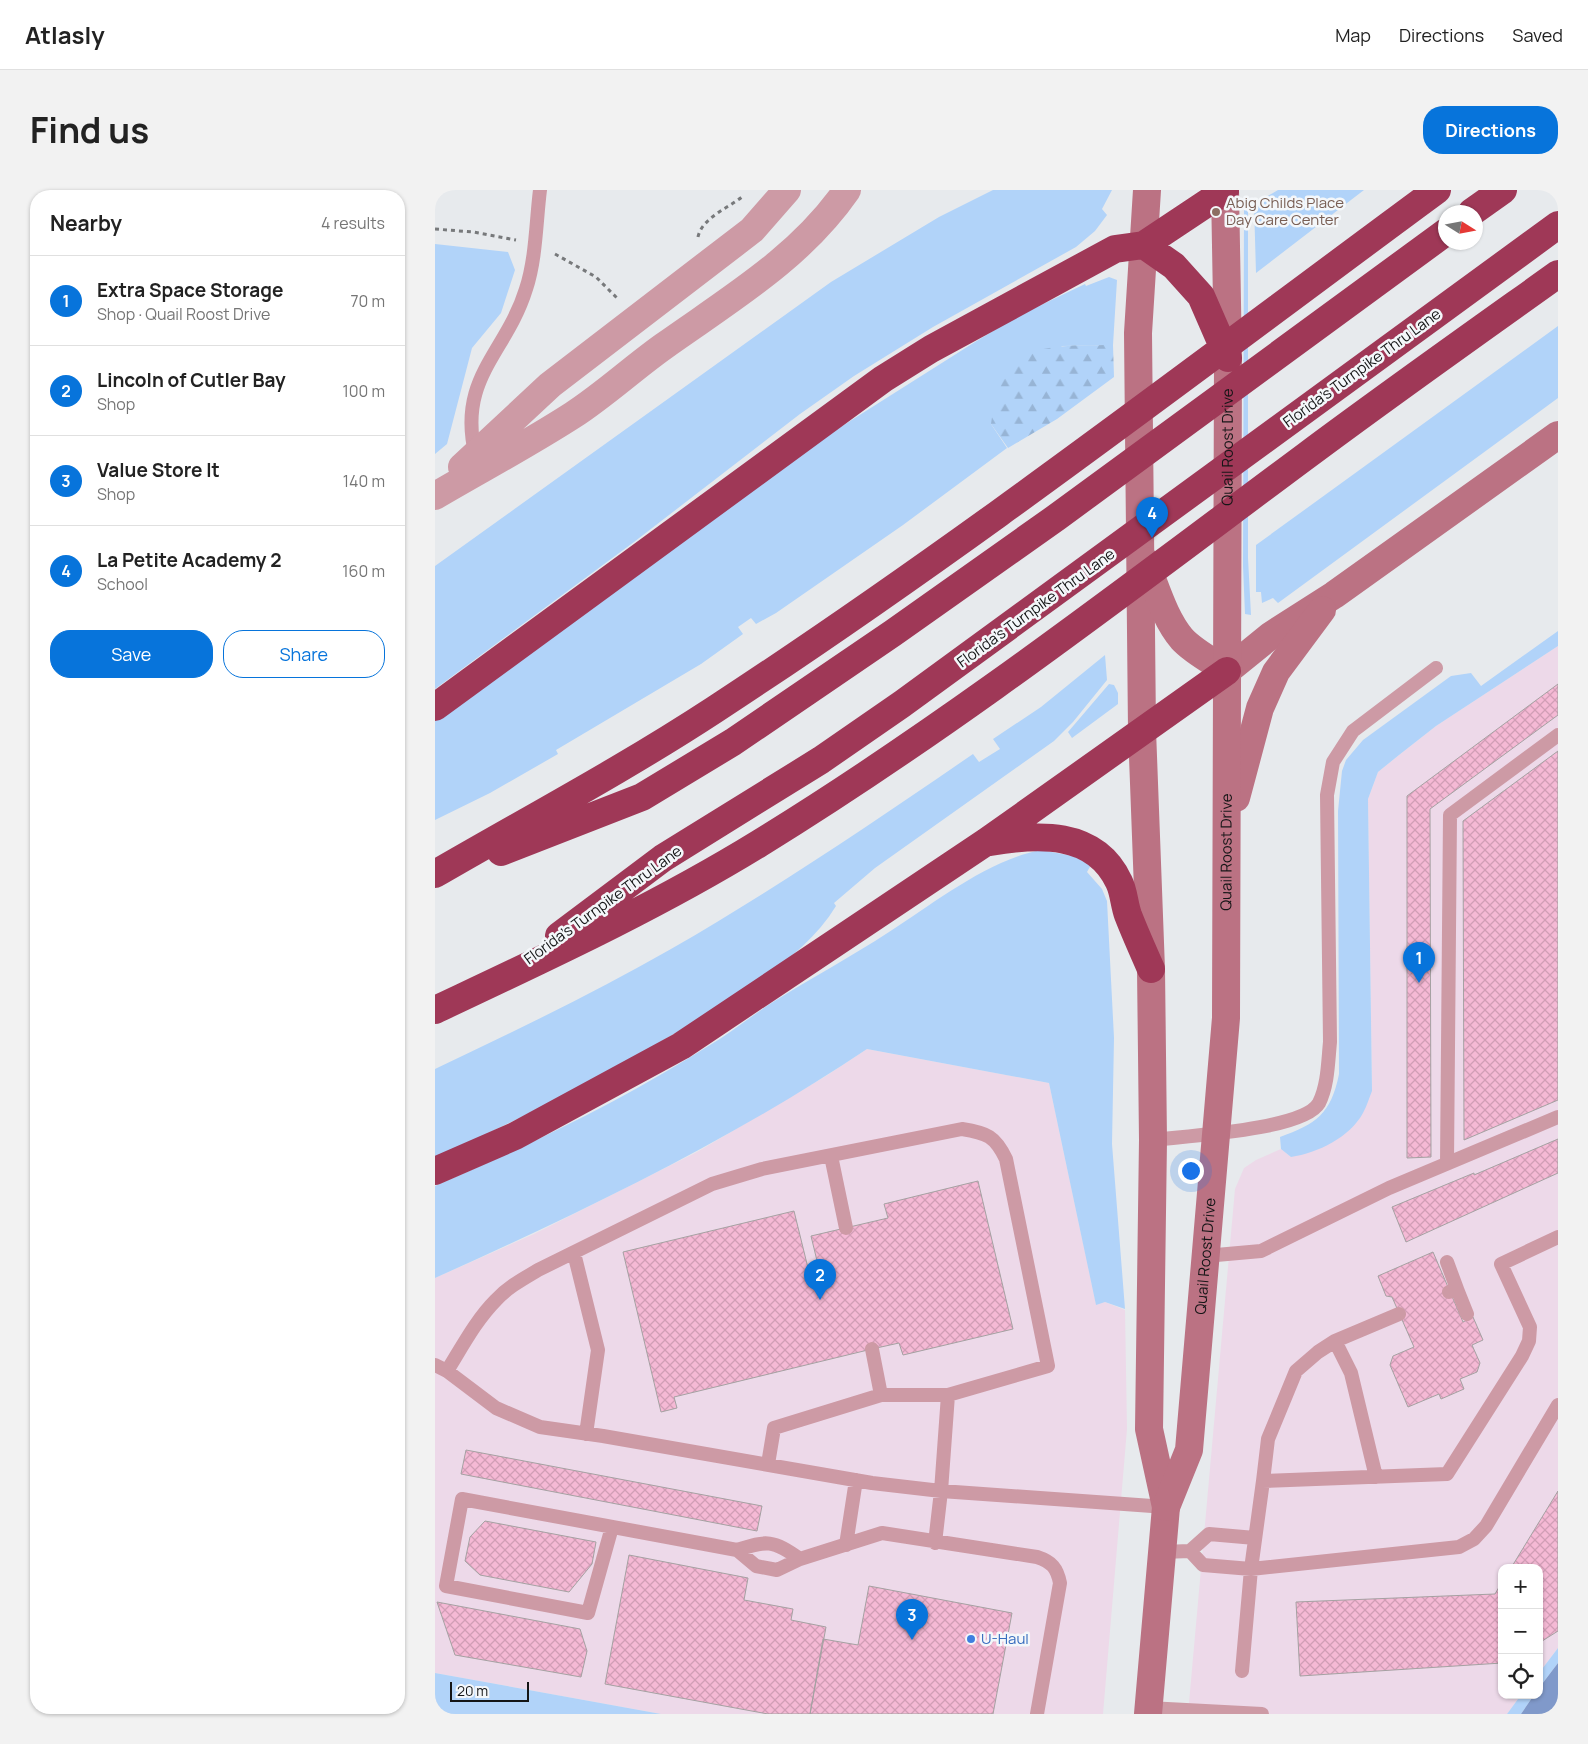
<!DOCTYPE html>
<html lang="en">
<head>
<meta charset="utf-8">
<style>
  body { margin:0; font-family:Manrope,sans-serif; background:#f2f2f2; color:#222 }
  .controls { position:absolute; right:15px; bottom:15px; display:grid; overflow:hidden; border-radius:10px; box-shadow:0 1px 4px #0004 }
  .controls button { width:45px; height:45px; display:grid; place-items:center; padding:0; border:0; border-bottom:1px solid #e0e0e0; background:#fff; color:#222; font:25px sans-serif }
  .compass { position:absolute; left:1003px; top:15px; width:45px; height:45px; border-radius:50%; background:#fff; box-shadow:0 1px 4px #0004; rotate:101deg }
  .scale { position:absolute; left:15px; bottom:12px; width:79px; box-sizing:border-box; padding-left:5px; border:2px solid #141516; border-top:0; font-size:14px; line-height:18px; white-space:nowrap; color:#141516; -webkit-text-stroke:4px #f4f7fa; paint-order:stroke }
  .you { position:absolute; left:755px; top:980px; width:18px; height:18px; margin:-12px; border:4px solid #fff; border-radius:50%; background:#1a73e8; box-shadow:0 0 0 8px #1a73e833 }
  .badge { display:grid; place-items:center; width:32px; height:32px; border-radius:50%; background:#0774db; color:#fff; font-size:16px; font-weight:700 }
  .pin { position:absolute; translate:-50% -41px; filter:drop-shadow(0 1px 2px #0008) }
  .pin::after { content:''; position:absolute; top:26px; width:18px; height:15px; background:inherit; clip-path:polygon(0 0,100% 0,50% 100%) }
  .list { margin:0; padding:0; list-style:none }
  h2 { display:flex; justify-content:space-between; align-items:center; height:65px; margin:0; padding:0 20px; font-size:21px }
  h2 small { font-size:16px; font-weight:400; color:#767676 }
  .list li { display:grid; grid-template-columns:32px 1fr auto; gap:15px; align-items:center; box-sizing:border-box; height:90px; padding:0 20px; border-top:1px solid #e0e0e0 }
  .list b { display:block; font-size:19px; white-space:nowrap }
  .list p { margin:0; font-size:16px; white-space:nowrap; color:#767676 }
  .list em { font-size:16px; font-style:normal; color:#767676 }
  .actions { display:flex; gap:10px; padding:15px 20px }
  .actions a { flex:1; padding:11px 0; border:1px solid #0774db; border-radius:20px; text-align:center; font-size:18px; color:#0774db }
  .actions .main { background:#0774db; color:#fff }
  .icon { flex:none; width:28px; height:28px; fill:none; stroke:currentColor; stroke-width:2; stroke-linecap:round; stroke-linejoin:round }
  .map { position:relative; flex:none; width:1123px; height:1524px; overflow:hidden; border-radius:20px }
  header { display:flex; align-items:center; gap:30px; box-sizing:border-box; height:70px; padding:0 25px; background:#fff; border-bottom:1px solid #e0e0e0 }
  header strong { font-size:24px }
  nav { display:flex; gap:28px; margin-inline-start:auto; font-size:18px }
  .intro { display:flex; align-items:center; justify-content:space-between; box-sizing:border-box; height:120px; padding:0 30px }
  h1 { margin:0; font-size:35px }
  .button { padding:12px 22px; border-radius:20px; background:#0774db; color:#fff; font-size:18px; font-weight:700 }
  main { display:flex; gap:30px; padding:0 30px }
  aside { flex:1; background:#fff; border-radius:20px; box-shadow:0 1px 4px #0004 }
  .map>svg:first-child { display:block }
</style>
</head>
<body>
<header>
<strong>Atlasly</strong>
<nav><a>Map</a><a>Directions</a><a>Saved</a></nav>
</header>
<div class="intro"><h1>Find us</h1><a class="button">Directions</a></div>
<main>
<aside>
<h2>Nearby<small>4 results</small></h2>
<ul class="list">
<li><span class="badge">1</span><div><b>Extra Space Storage</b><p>Shop · Quail Roost Drive</p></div><em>70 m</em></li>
<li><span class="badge">2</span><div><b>Lincoln of Cutler Bay</b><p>Shop</p></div><em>100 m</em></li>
<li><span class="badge">3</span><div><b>Value Store It</b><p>Shop</p></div><em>140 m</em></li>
<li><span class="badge">4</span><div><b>La Petite Academy 2</b><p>School</p></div><em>160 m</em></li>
</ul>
<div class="actions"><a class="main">Save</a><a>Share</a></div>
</aside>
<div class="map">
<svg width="1123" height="1524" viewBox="0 0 1123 1524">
  <defs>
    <pattern id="forest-firs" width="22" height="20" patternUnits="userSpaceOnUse" patternTransform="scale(1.25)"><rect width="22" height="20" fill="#b1d3f9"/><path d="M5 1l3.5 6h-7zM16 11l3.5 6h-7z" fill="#97b4d5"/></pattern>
    <pattern id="building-cross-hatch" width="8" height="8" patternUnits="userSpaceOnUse" patternTransform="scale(1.25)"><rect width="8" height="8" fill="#f5b9d5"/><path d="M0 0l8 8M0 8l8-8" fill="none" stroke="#d19eb6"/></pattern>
  </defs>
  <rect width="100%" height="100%" fill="#e7eaed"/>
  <!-- commercial -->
  <path fill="#edd9e9" d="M1123,456v1002l-19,25v-105h-37v127h19l-14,19h-319l47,-525 9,-21 12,-8 25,-11 10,8 81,-66 -4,-292 10,-27 21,-17 37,-29z
    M432,859l182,34 47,221 9,-2 20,8 2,119 -24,285h-442l-226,-41v-395l99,-44 163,-82 129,-76z"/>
  <!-- grass -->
  <path fill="#b1d3f9" d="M558,0h119l-10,19 5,6 -12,16 -19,16 -143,80 -79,49 -54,38 -166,128 -199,147v-123l396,-284 108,-65z
    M843,0h86l-108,83 -2,-69z
    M809,20h4v348l3,57 -6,-1 -2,-48z
    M0,54l73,8 7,18 -14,43 -29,35 -25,96 -12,10z
    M674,87l8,3 -4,65 -51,1 -71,78 16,24 -104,77 -127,88 -20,11 -5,-6 -13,9 5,7 -42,30 -145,86 2,4 -68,39 -55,27v-99l393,-286 147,-93 41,-25 69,-33 1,2z
    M1123,136v72l-280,205 -5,-5 -11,5 -1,-11h-5v-47z
    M1123,441v15l-122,80 -37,29 -21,17 -10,27 4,292c-3,7 -5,15 -9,22 -13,24 -45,40 -72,44l-10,-8 -1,-12c36,-13 51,-23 59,-63l-1,-263 4,-40 4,-11 17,-20 88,-64 20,-3 10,13z
    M670,465l2,25 -34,42 -19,19 -179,127 -41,35 2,3c-27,44 -72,71 -114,98 -92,59 -188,109 -287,154v-89c80,-38 159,-76 236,-120 104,-60 203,-127 302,-195l6,8 21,-13 -7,-10 48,-32z
    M674,494l5,1 4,8v11l-46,34 -4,-6z
    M606,660l32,6 18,9 -4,7 15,17 5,12 7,137 -2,106 13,165 -20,-7 -9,3 -47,-222 -182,-34c-136,91 -283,162 -432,229v-92c95,-41 188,-86 275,-141 22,-13 41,-29 63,-43 38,-24 78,-45 116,-70 45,-29 99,-72 152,-82z
    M1123,1458v15l-19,25v-15z
    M0,1483l226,41h-226z
    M1086,1505h13l-13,19h-14z"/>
  <!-- forest -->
  <path fill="url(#forest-firs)" d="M678,155l1,32 -57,42 -49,29 -17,-24c13,-83 49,-78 122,-79z"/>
  <!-- water -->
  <path fill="#8099ca" d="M1123,1473v51h-37l13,-19h5v-7z"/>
  <!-- building -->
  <path fill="url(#building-cross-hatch)" stroke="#a5a1a2" d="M1123,494v31l-128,94 1,348 -24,1v-362z
    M1123,561v349l-94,40 -1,-319z
    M1123,949v34l-152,69 -14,-35 82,-34v2z
    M543,991l35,148 -110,26 -4,-12 -27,6 -198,48 3,11 -16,4 -38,-160 171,-41 15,61 10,-3 -8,-33 77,-18 -4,-14z
    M998,1062l30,70 10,-5 10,23 -11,5 8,18 -3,9 -17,7 4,10 -23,10 -2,-5 -31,13 -18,-42 3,-9 21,-9 -22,-50 -6,-1 -8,-20z
    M31,1260l296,56 -5,25 -296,-57z
    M1123,1301v140l-19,12v-75h-28z
    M50,1331l111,21 -4,22 -23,28 -89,-17 -15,-14 5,-24z
    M194,1365l119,23 -4,22 49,9 -2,11 35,7 -16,87h-42l-163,-30z
    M1067,1392v81l-202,13 -4,-74 199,-8z
    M434,1396l143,27 -19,101h-183l13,-75 35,6z
    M2,1412l143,27 7,22 -6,26 -126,-22z"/>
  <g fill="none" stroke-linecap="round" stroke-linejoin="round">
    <!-- path -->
    <path stroke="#77797b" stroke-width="3" stroke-dasharray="4 4" stroke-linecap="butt" d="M0,39l38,3 43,8
      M263,47c4,-19 30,-29 44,-40
      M120,64l41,23 22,22"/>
    <!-- lane -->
    <path stroke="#cd9aa5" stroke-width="14" d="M41,267c-20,-79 30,-103 50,-168 10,-30 10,-67 14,-99
      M718,950c32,-4 151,-10 166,-37 9,-18 9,-41 11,-61l-3,-247 6,-33 20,-31 83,-63
      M396,966l15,72
      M1012,973l3,-348 108,-80
      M139,1063l24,97 -12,84
      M770,1066l56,-5 128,-63 169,-71
      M1012,1072l10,27 -8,3
      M1022,1099l10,25
      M900,1151l16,32 25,104
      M437,1159l9,46
      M0,1175l12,6 49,37 44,19 63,9 269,47 69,8 225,16
      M12,1181c15,-24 29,-51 49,-71 12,-13 27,-21 42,-30l174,-86 50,-15 200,-40c25,4 33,7 44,30l42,207 -100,29h-67l-107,33 -6,36
      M828,1291l5,-42 28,-68 22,-19 17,-11 64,-27
      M177,1337l-24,86 -142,-27 16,-87 275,51
      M500,1353l6,-52 7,-96
      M411,1355l10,-65
      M755,1361l13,14 48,4 208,-22 15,-8 12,-13 72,-121
      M727,1362l28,-1 19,-17 46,4
      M365,1369c-27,-19 -33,-19 -63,-9l19,16 21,4 23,-11 82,-26 155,24c15,5 20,11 23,26l-23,131
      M807,1481l9,-102 12,-88 184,-7 75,-118 7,-15 1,-14 -29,-63 57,-27
      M713,1518l114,6"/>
    <!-- street -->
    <path stroke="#cd9aa5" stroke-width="28" d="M27,277l88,-82 202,-155 35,-40
      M0,306c46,-27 93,-52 138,-81 31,-20 60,-47 91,-69 66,-47 136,-88 183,-156"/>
    <!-- secondary -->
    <g stroke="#bb7283" stroke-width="28">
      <path d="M712,0l-9,143 4,397 9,239 2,171 -4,289 17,78 -18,207"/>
      <path d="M710,371c11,26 19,57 37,78 12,13 30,22 45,32"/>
      <path d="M792,481l43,-35 64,-41 224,-160"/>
      <path d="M801,608l24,-90 16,-36 46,-62"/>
      <path id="s1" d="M731,1317l23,-57 37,-432 2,-660 -3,-168"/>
    </g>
    <!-- highway -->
    <path stroke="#9f3857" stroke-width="28" d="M1037,22l31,-22
      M709,55l30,21 27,30 27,62
      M0,517l448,-328 48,-30 184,-100 29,-4 81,-54
      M555,652c47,-8 105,-12 129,40 5,10 5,22 9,33 7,18 15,36 23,54
      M66,662l141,-55 91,-55 160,-109 164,-116 389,-285
      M0,684c93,-54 189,-105 279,-164 248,-162 484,-344 723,-520
      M124,746l104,-78 158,-98 81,-56 656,-479
      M0,820c110,-52 221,-103 325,-167 190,-117 367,-254 546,-387 83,-62 168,-122 252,-182
      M0,981l80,-35 166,-90 305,-204 241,-171"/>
  </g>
  <!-- markers -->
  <circle fill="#8d6e63" stroke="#f4f7fa" stroke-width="2" cx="781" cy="22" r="5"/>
  <circle fill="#3f7fe0" stroke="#f4f7fa" stroke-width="2" cx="536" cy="1449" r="5"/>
  <g text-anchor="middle" stroke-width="5" stroke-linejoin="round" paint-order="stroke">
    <!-- education labels -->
    <g font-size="15" fill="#785e54" stroke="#f4f7fa" text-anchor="start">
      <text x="791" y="18">Abig Childs Place<tspan x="791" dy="17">Day Care Center</tspan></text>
    </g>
    <!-- street labels -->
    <g font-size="15" fill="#141516" stroke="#f4f7fa">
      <text transform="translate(927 178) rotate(-36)" y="5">Florida's Turnpike Thru Lane</text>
      <text dy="5" stroke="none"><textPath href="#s1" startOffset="1066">Quail Roost Drive</textPath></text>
      <text transform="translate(601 418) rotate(-36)" y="5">Florida's Turnpike Thru Lane</text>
      <text dy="5" stroke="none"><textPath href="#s1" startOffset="661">Quail Roost Drive</textPath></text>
      <text transform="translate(168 715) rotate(-36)" y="5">Florida's Turnpike Thru Lane</text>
      <text dy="5" stroke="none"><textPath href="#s1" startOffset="256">Quail Roost Drive</textPath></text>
    </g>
    <!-- shop labels -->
    <g font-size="15" fill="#366cbe" stroke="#f4f7fa" text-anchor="start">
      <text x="546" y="1454">U-Haul</text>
    </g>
  </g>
</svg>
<div class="controls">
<button>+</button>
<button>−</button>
<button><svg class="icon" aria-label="locate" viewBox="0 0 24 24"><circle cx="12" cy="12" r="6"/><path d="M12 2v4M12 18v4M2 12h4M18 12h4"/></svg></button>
</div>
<svg class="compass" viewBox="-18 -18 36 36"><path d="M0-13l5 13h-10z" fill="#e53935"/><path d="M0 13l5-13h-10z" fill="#767676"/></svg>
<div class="scale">20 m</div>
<div class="you"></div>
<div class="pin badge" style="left:984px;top:793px">1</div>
<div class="pin badge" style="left:385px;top:1110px">2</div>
<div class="pin badge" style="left:477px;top:1450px">3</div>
<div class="pin badge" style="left:717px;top:348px">4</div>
</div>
</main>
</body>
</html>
